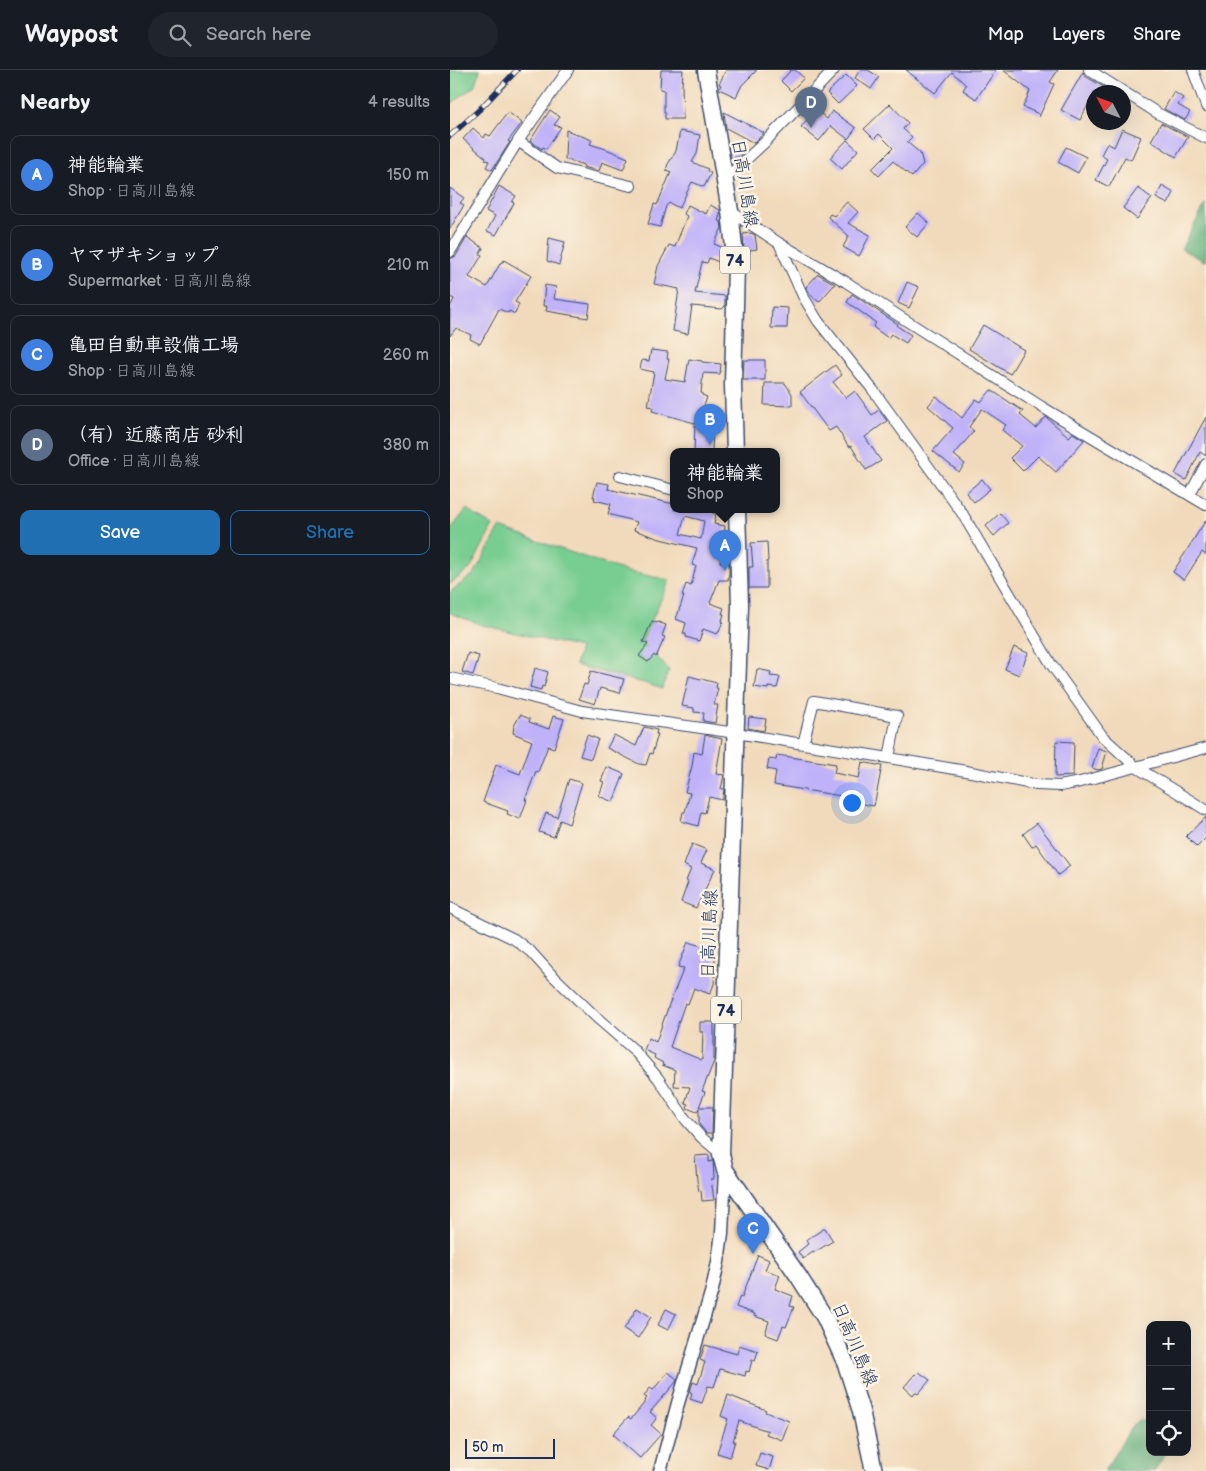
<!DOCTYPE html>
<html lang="en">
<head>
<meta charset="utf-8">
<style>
  body { margin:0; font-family:"Balsamiq Sans","Klee One",sans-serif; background:#20242c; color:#f1f3f6 }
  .controls { position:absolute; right:15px; bottom:15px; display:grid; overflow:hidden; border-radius:10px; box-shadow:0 5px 20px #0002 }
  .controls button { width:45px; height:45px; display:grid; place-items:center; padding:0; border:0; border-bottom:1px solid #363941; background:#171b24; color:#f1f3f6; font:25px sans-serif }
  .compass { position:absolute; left:636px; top:15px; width:45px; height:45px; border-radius:50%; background:#171b24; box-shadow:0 5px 20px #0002; rotate:311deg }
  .scale { position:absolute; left:15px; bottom:12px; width:90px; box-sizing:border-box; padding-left:5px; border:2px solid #1b2f5e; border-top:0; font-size:14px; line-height:18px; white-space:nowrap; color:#1b2f5e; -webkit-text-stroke:4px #fcf5e5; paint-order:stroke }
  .you { position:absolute; left:401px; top:732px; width:18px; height:18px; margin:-12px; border:4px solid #fff; border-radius:50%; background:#1a73e8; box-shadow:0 0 0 8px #1a73e833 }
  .badge { display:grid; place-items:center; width:32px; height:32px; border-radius:50%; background:#1f6fb2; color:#fff; font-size:16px; font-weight:700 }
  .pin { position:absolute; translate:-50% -41px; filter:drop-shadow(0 1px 2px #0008) }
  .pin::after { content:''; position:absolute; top:26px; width:18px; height:15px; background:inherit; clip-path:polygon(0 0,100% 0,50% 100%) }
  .popup { position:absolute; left:220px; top:378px; width:110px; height:65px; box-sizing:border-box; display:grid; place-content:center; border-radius:10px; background:#171b24; filter:drop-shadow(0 1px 4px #0005); font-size:16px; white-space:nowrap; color:#9ea1a6 }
  .popup b { font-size:19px; color:#f1f3f6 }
  .popup::after { content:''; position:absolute; left:50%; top:100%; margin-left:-10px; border:10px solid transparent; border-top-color:#171b24 }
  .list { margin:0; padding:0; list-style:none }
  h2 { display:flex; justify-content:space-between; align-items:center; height:65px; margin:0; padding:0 20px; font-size:21px }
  h2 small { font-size:16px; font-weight:400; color:#9ea1a6 }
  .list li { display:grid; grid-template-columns:32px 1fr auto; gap:15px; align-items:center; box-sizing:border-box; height:80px; margin:0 10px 10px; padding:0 10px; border:1px solid #363941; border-radius:10px }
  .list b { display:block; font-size:19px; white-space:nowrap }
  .list p { margin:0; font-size:16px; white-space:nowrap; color:#9ea1a6 }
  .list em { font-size:16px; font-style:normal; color:#9ea1a6 }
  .actions { display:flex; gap:10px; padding:15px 20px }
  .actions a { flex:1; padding:11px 0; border:1px solid #1f6fb2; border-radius:10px; text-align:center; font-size:18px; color:#1f6fb2 }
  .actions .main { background:#1f6fb2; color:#fff }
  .icon { flex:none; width:28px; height:28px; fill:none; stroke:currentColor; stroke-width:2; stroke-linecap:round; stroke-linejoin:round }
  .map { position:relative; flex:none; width:756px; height:1401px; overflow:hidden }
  header { display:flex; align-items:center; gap:30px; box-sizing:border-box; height:70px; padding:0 25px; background:#171b24; border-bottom:1px solid #363941 }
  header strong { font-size:24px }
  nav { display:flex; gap:28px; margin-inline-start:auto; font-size:18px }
  .search { width:350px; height:45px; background:#20242c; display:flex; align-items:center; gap:12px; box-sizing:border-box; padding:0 18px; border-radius:28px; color:#9ea1a6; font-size:19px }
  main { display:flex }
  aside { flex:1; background:#171b24 }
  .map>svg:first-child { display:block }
</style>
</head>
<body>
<header>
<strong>Waypost</strong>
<div class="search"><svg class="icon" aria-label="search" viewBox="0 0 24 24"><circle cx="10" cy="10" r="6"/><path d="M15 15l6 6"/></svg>Search here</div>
<nav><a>Map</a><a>Layers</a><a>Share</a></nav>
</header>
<main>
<aside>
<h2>Nearby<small>4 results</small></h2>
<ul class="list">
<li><span class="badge" style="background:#3f7fe0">A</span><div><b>神能輪業</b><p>Shop · 日高川島線</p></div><em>150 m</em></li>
<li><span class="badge" style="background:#3f7fe0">B</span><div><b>ヤマザキショップ</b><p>Supermarket · 日高川島線</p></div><em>210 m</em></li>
<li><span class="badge" style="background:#3f7fe0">C</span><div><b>亀田自動車設備工場</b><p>Shop · 日高川島線</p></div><em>260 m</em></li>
<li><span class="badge" style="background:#5c6f8a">D</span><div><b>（有）近藤商店 砂利</b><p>Office · 日高川島線</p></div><em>380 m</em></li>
</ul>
<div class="actions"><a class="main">Save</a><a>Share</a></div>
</aside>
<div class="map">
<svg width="756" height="1401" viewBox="0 0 756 1401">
  <rect width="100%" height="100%" fill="#fcf5e5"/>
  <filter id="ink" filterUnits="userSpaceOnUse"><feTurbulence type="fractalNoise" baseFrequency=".02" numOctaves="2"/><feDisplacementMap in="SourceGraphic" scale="10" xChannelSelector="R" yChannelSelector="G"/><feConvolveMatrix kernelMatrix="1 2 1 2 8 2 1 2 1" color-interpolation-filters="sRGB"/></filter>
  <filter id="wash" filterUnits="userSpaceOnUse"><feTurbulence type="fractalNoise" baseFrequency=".0096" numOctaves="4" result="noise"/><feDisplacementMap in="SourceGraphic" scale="20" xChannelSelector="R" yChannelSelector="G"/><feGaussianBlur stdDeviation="1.12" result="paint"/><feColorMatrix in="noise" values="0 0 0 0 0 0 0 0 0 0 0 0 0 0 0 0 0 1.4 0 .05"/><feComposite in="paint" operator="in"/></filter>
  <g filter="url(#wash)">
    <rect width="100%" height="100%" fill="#f1dabb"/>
    <!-- green -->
    <path fill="#78cd91" stroke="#4a7e78" d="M0,0h30l-6,16 -24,19z
      M17,439l8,6 18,11 -23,43 -20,15v-54z
      M50,458l125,43 45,9 -28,61 27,29 -7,19 -18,-6 -69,-18 5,-17 -98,-23 -32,-12v-21l24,-18z"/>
    <!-- forest -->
    <path fill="#62b07b" stroke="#3e706c" d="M756,133v59l-25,-13z
      M691,1350l9,4v28h17l-13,19h-50l29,-46z"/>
    <g id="blocks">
      <!-- building -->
      <path fill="#bfb2f9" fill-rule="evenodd" d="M211,0h22l-1,16 1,33h-18v-7h-1v-22l-4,-1z
        M276,0h31l-15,15 -6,12 -17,-8 2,-4 -2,-1z
        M341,0h4l9,8 -13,13 -10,-10z
        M410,0h8l11,7 -8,12 -16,-11z
        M456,0h90l-20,29 -13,-9 3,-5 -14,-13 -17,21z
        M553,0h55l-8,12 4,2 -15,33v-3l-16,-7 7,-16z
        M633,2l2,4 27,16h-18v12l-4,-3 -10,19 -19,-10z
        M396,5l11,11 -19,18 -11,-11z
        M724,22l9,6 -5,7 12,7 -5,8 -21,-11z
        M440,34l18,19 -5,6 9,8 -5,5 13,11 3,11 -11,13 -19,-16 -14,15 -7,-7 21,-21 -14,-14 -5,5 -10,-10z
        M100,40l10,7 -6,8 7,2 -15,22 -3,-2 -1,2 -12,-8z
        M366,40l11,9 5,-8 24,17 -8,11 -17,-13 -12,15 -18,-14z
        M58,42l14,11 -14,18 2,1 -18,28 -6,-3 3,-6 -4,-1 1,-2 -23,-19 10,-11 11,10 2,-4 4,2z
        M274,42l40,21 -10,10 -28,-15z
        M711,53l27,14 -12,20 -25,-16z
        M672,59l19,8 -10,23 -6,-3 -16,30 -13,-7 11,-21 -6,-4 6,-12 7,4z
        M116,60l26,10 -2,4 16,5 22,9 -5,12 -21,-8 -3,9 -16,-4 1,-2 -19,-6z
        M230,61l20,4 -3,19 -5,8 16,7 -1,2 4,2 -7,14 -12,-5 -13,26 -10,-5 -3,3 -6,21 -12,-3 6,-20 3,1 14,-33 -5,-2 2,-6 8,-13z
        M397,70l11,10 -16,19 -12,-11z
        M290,74l1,11 -3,2 -7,1 -2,-13z
        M616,77l20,10 -8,16 -20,-11z
        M49,116l17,10 -4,6 2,1 -18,32 -9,-4 8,-15 -9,-5z
        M712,116l12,7 -6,11 -12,-6z
        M0,118l14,10 -4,5 4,2 -14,24z
        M688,118l14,10 -15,21 -14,-11z
        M397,132l11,10 -10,11 22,12 -11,21 -16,-9 6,-11 -21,-19 2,-3 4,2z
        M238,135l18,9 4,-9 10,5v5l-2,6 3,1 1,6 -8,16 10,4 1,13 -1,3 -15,-6 -2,5 -5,-1 -7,31 30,3v10l-3,3 -30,-3 -4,28 -15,-3 6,-42 -25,-5 4,-18 11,-21 6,2 12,-31 -3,-2z
        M468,143l11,10 -12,14 -12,-10z
        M301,163l4,2 2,14 -13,2 -1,-17z
        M17,167l16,11 -3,6 2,1 -13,22 18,10 14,-25h2l1,-2 27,16 -16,26 4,2 -4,10 -6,-3 -1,2 -9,-4 -19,35 -10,-5 1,-4 -15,-7 -6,8v-29l4,-8 -4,-2v-38l6,-3z
        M99,168l16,4 -6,23 -12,-4z
        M368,204l17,10 -16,18 -9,-8 -4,-7z
        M457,212l12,5 -10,21 -11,-5z
        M95,215l11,2 -2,12 36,5 -2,14 -42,-7 1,-5h-4z
        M402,224l38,25 8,5 -1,2 14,9 -5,8 -15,-9 -3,4 -15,-11 3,-4 -29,-21z
        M322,237l16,1 -1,20h-16z
        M533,255l41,25 -14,24 -41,-25z
        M201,280l17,2 -1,7h2l-4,20 20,3 4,-23 13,2v1l19,2 -1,10 -17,-1 -2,20h1v2l5,2 -9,27 -46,-13 1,-4 -5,-1 6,-34 -14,-3 2,-9 7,1z
        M294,290h21v20h-22z
        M385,295l7,10 -9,7 13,16 9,-7 17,24 7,-5 8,11 -22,16 16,24 -15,9 -15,-24 -2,1 -13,-20 -7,4 -29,-39z
        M315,313h20l7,11v12l-28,-1z
        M541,320l32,21 -3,4 16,13 10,-11 23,20 4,-4 11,7 -28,32 -18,-16 -15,15 -13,-13 12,-12 -20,-16 4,-5 -24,-16 -13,18 5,4 -20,24 11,9 -6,8 -26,-21 20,-23 -25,-22 8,-10 26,22 14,-19 5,3z
        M756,347v39l-6,-4 -14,28 -11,-6z
        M245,355l18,1 -1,26h-18z
        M532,409l8,10 -16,13 -8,-9z
        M147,412l12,2 -1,5 66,15v6h39l-1,3 4,1 -2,10 11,2 -1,10h1l-5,26 9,1v10l-1,7h-9l-9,23 14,5 -2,6h2l-2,7h1l-4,11h-1l-1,2 -14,-5 -4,12 -13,-4v-3h-3l3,-11 -10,-4 8,-23h-2l4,-12 5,2 5,-20 -4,-1 5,-17 -37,-9 -26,-9 3,-8 -29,-8 3,-10 -17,-4 1,-3h-2zM235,446l19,5 -3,18 -21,-5z
        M550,443l8,10 -14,13 -8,-10z
        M756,450v35l-4,-3 -18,28 -11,-8z
        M317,472l1,19h-1v27h-18v-21h4l-2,-24z
        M202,551l5,2 1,-1 8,3 -4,11 3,1 -9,20 -2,-2 -6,7 -9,-6 9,-12 -5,-2z
        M564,577l14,6 -9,22 -14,-6z
        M18,583l11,3 -6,19 -11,-3z
        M85,598l13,4 -4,15 -2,-1 -1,4 -11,-3z
        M307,599l14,3 -1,4 10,1 -3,11 -9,-1v2l-14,-2z
        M141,601l33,8 -4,14 -20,-5 -5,16 -16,-5 5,-15 3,1z
        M239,606l28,7 -1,5h2l-4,17h4l-3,18 -12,-2 1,-8 -10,-1v-4l-12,-2z
        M70,645l10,4 -1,3 20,7 4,-13 11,3 -10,29 -6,-2 -10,26 -2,-1 -11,29h2l-7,19 -13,-5 1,-3 -25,-9 13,-37 24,9 12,-33 -19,-8 1,-7z
        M299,647l17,2 -2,12 -16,-3z
        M194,657l13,3 -1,4h2l-6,20 -2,-1 -4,12 -7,-1 -32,-16 7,-13 22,11z
        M137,665l11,4 -7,20 -11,-3z
        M255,665l17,4 -6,35 8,1 -3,14h3l-1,7v4l-14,-3 -4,16 -4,-1 -3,14 -17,-5 2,-9h2l5,-19 -5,-1 7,-26 2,-14 8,2z
        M606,671l18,1 -1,34 -18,1z
        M648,678l9,3 -5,18 -4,1 -6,-2z
        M327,685l59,9 -2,9 25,5 3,-16 20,4 -8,40 -34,-6 1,-4 -67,-11 2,-14 -9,-2 2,-10 7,1z
        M157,697l17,7 -11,28 -14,-6 5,-14 -3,-1z
        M119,709l13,4 -13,41 -9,-4 -6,17 -15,-5 7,-19 11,4z
        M756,747v21l-9,9 -11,-11z
        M587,753l33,43 -12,9 -22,-31 -4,3 -9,-13z
        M242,774l15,6 -6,13 14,6 -19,39 -15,-6 7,-20 -2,-1 5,-12 -7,-4z
        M238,872l13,4 13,1 1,16 -1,21 -4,10 -16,-6 -6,16 -3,-1 -15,44 32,13 1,-28h-3v-10h14v39l-12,30 3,1 -6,15h14l-1,26h-6l-7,-9v-16l-2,4 -10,-4 1,-4 -3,-1 5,-16 -16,-1 1,-16 -13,-5 1,-2 -9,-5 1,-3 -11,-5 5,-12 7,4 14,-40 14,-34 -6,-1z
        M259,1085v7l4,-1 1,18h-3l3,21 -12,1 -1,-11 -2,1 -2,-11 -2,-24z
        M375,1158l8,13 -20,12v-1l-10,7 -5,-7 10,-8 -2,-4z
        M308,1185l11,5 -4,10 15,5 -5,14 18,7 -3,10 4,1 -8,20 -3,-1 -5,13 -13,-5 4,-13 -15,-5 1,-2 -19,-7 4,-11 2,1z
        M187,1238l14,9 -13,21 -14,-9z
        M216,1239l10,5 -8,16 -10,-5z
        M255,1275l32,9 2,-9 19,6 -3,10 -3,-1 -3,12 -3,-1 -1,5 -25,-7 -6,18 -6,-1 -6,17 -12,-4 2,-6 -2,-1 3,-10 5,2 7,-22 -5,-2z
        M218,1302l9,7 -1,3 -26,30 7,6 -6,7 10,9 -21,24 -27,-24 15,-17 3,2 15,-18 -1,-1 2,-2 -3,-2 6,-8 3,2z
        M469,1302l11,8 -12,14 -3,-2 -2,3 -9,-8 11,-13 1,1z
        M278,1325l38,15 -1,2 24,9 -7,19 -16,-6 2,-3 -29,-10 -6,20h2l-5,16 -13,-4 11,-34 -7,-3z
        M310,1383l13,4 -4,13 -13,-4z"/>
    </g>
  </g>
  <g filter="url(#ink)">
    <use href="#blocks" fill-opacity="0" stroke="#3b496c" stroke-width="1"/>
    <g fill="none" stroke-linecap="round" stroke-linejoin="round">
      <!-- minor casing -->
      <g stroke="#3b496c" stroke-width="12">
        <path id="minor" d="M639,0l70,44 47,24
          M743,0l13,36
          M68,71l39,27 74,18
          M275,109l39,-36 70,-73
          M280,141l49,32 67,39 67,43 129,82 164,98
          M329,173l24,53 15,25 55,69 89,123 89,151 52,73 33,30 70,43
          M0,182l68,-111 50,-71
          M170,406l54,14
          M740,424l16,-30
          M0,608l47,10 85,23 154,22 153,25 77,13 71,14 23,1 20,-4 126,-34
          M353,674l11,-43 83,15 -8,42
          M0,838l64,31 17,13 18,20 47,45 37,32 25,29 28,42 16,18 19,16"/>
      </g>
      <!-- tertiary casing -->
      <g stroke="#3b496c" stroke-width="15">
        <path id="tertiary" d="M210,1401l18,-68 34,-113 6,-28 4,-29 3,-63"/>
      </g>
      <!-- primary casing -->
      <g stroke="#3b496c" stroke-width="19">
        <path id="primary" d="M256,0l24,141 6,55 -3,119 2,67
          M287,440l3,95 -19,549 4,16 74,107 26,41 21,46 15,47 13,60"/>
      </g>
      <!-- minor -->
      <use href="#minor" stroke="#fff" stroke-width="10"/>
      <!-- tertiary -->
      <use href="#tertiary" stroke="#fff" stroke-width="12"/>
      <!-- primary -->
      <use href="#primary" stroke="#fff" stroke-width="16"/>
      <!-- rail casing -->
      <g stroke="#1b2f5e" stroke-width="5.5">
        <path id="rail" d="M0,66l30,-27 37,-39"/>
      </g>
      <!-- rail -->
      <use href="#rail" stroke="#fcf5e5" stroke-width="4" stroke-dasharray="11" stroke-linecap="butt"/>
    </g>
  </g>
  <g text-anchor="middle" stroke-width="5" stroke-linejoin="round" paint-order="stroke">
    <!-- shield labels -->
    <g fill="#fcf5e5" stroke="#5e6a86" stroke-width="1">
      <rect x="270" y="176.5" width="30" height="27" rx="4"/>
      <rect x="261" y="926.5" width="30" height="27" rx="4"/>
    </g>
    <g font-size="16" font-weight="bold" fill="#1b2f5e">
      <text x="285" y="196">74</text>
      <text x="276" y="946">74</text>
    </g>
    <!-- street labels -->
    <g font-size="18" fill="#1b2f5e" stroke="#fcf5e5">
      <text transform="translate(295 113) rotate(81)" y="6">日高川島線</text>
      <text transform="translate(259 864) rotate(-88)" y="6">日高川島線</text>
      <text transform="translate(405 1274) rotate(67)" y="6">日高川島線</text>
    </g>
  </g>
</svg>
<div class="controls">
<button>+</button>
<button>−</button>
<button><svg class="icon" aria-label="locate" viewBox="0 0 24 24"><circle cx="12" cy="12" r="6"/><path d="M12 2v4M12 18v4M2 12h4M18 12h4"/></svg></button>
</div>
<svg class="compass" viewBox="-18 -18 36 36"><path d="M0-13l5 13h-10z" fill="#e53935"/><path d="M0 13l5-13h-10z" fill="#9ea1a6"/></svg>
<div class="scale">50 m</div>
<div class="you"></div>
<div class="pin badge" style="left:275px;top:501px;background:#3f7fe0">A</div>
<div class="popup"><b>神能輪業</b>Shop</div>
<div class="pin badge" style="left:260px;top:375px;background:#3f7fe0">B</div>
<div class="pin badge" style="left:303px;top:1184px;background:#3f7fe0">C</div>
<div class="pin badge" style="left:361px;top:58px;background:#5c6f8a">D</div>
</div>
</main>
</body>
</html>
